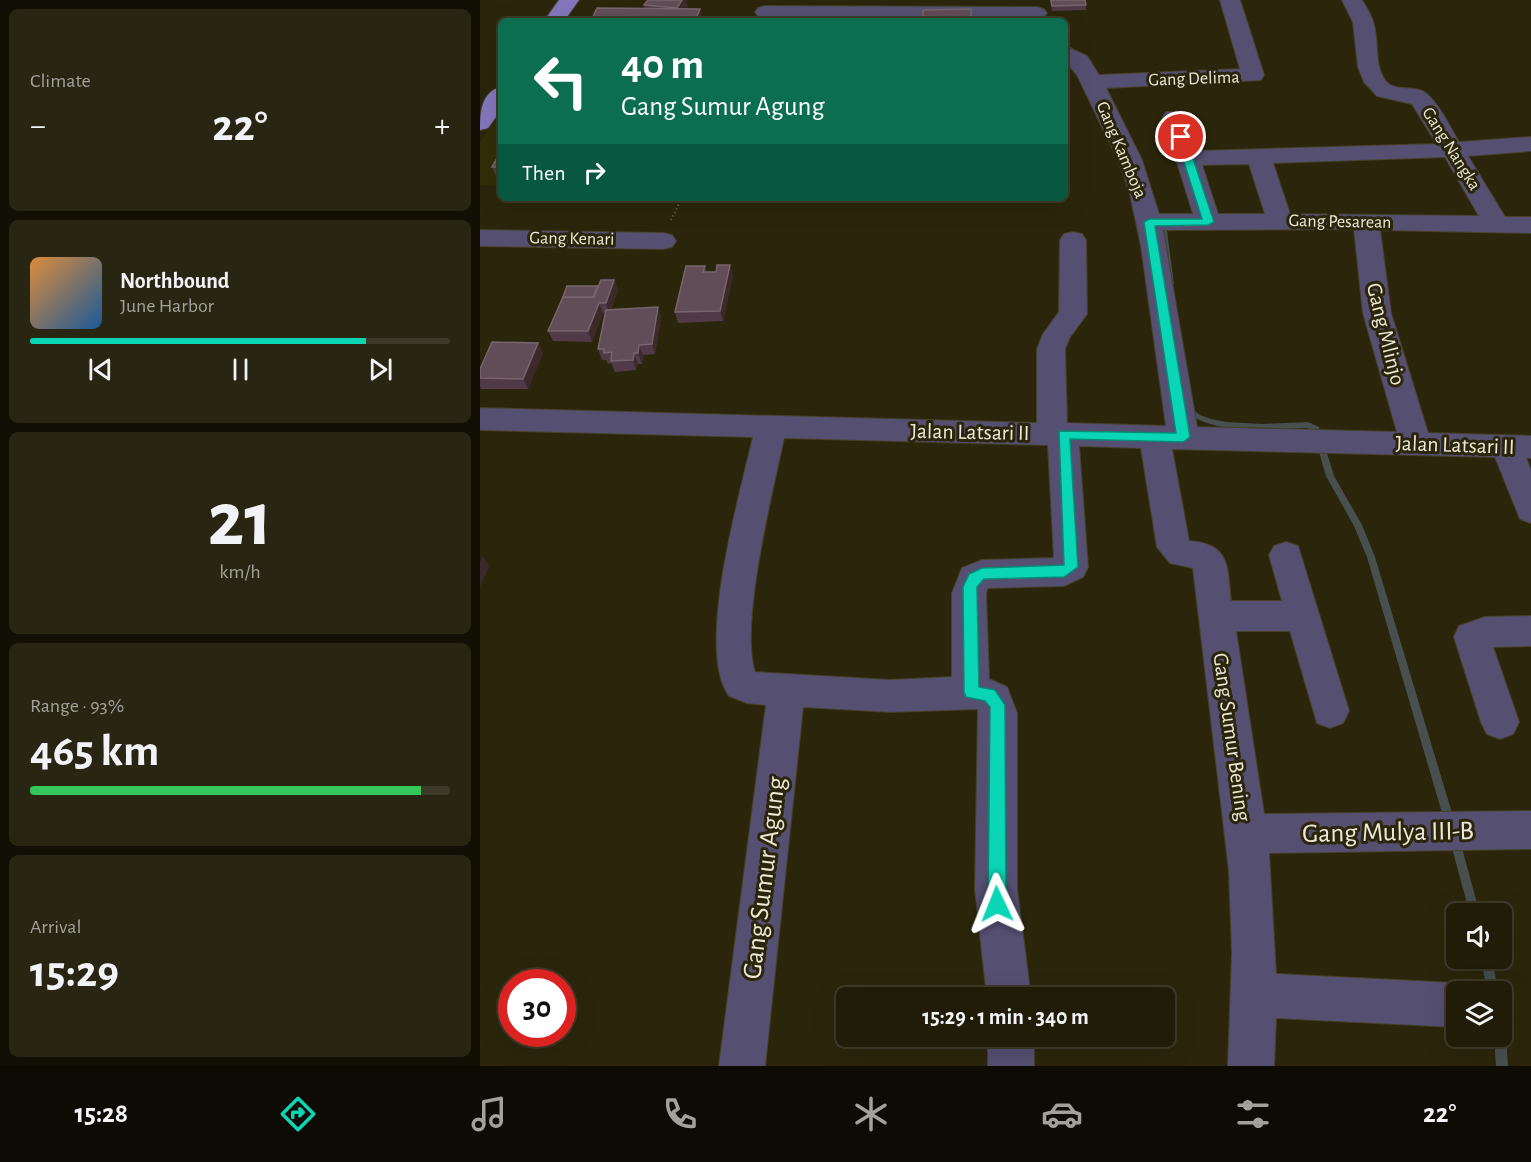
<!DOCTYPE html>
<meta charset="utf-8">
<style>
body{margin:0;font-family:"Alegreya Sans",sans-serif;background:#282512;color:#f1f3f6;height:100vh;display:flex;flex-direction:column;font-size:22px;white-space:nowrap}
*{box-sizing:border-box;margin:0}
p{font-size:20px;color:#a2a19c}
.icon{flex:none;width:33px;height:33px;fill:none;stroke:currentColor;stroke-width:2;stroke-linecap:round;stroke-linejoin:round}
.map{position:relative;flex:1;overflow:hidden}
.side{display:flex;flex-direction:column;gap:9px;padding:9px;background:#120f04;width:480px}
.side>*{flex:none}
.guide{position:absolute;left:18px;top:18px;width:570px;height:183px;border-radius:9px;box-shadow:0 6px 24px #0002,0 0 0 2px #3d3a29;background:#0b6e4f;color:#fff;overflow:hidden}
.tools{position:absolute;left:966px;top:903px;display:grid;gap:12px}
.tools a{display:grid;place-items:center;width:66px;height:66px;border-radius:9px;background:#201c08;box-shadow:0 6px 24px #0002,0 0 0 2px #3d3a29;font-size:30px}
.speed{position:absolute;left:18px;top:969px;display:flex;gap:12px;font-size:30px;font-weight:700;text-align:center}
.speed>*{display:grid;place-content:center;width:78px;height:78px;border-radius:50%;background:#201c08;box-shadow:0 6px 24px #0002,0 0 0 2px #3d3a29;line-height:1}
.speed .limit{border:9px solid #d22;background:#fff;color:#111}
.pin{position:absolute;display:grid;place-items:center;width:51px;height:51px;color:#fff;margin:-26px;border:3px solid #fff;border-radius:50%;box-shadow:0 2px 6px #0007}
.me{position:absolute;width:66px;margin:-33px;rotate:358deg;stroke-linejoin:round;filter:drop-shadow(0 0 4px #0008)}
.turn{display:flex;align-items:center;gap:21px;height:126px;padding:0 24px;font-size:27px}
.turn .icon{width:78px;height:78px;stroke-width:2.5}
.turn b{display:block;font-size:42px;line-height:51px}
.then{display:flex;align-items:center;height:57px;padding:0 24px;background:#0003;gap:12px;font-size:22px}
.big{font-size:45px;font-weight:600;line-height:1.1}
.side .widget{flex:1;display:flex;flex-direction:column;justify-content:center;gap:9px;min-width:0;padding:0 21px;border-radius:9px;background:#282512}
.side .dial{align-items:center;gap:0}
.dial b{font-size:78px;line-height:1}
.song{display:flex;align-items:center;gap:18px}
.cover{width:72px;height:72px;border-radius:9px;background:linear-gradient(135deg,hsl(30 70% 55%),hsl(210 70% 35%))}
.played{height:6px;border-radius:3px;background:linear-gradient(90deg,#0ad5b5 80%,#3d3a29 80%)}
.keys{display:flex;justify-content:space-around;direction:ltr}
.heat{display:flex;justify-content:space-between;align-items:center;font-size:33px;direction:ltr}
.charge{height:9px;border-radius:4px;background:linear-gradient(90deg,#34c759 93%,#3d3a29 0)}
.trip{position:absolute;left:356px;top:987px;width:339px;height:60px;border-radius:9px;background:#201c08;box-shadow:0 6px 24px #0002,0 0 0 2px #3d3a29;font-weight:600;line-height:60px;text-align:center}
.menu{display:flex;height:96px;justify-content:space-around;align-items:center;background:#0d0b03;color:#a2a19c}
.menu .icon{width:42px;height:42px}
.menu .active{color:#0ad5b5}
.menu b{font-size:27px;color:#f1f3f6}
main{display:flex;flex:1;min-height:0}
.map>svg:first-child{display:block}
.built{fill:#342d09}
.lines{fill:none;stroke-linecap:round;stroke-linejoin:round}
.stream{fill:#47504f;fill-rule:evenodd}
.minor-casing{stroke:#464128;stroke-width:2}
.major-casing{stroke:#464128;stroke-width:2}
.path{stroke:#6f6b54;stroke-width:2;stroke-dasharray:1 3;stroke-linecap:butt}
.minor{fill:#554f71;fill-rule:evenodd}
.major{fill:#8476bc;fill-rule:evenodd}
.wall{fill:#513a48}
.shaded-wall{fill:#3b2a29}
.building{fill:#614d57;stroke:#77656c;stroke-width:1.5}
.route{fill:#0ad5b5;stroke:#068a76;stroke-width:1.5}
.labels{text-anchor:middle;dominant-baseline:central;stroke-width:6;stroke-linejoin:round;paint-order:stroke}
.far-street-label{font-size:18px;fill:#ebe8d8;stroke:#2b260b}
.street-label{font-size:22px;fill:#ebe8d8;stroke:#2b260b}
.near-street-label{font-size:27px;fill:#ebe8d8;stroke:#2b260b}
</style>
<main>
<section class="side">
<div class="widget"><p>Climate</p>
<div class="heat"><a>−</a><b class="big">22°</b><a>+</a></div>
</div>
<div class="widget">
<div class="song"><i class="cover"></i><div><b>Northbound</b><p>June Harbor</p></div></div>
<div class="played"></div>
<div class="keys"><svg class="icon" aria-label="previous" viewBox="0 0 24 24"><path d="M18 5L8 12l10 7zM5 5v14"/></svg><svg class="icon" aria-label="pause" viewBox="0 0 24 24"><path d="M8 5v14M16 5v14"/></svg><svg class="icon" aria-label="next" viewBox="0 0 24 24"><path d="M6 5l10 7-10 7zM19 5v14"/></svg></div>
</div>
<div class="widget dial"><b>21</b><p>km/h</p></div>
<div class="widget"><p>Range · 93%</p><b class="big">465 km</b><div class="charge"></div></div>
<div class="widget"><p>Arrival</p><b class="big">15:29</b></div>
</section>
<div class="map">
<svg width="1051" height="1066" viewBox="0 0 1051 1066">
<rect width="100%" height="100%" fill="#2b260b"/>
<!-- built -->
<polygon class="built" points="21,112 21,187 0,185 0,142"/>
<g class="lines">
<!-- stream -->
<g class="stream">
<polygon points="585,43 608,59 608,61 604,61 585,47"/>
<polygon points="684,229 687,231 694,284 691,286 688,284 681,231"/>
<path d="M 708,406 L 720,415 L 731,419 L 746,422 L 782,424 L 828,422 L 839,427 L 854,476 L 882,525 L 895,557 L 975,823 L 974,826 L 970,828 L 966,826 L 965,823 L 887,557 L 874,526 L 846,476 L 833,431 L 827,428 C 793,429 728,436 704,409 Z"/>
<polygon points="975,836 979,838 980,841 1000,914 990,914 970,841 971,838"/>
<polygon points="1001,958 1012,958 1018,992 1007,992"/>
<polygon points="1022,1031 1024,1032 1026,1036 1028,1066 1016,1066 1014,1036 1022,1036"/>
</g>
<!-- minor casing -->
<g class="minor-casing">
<g id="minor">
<path d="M 740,0 L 760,0 L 784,75 L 781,80 L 626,88 L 662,160 L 679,214 L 713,214 L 683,117 L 686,112 L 702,112 L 717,151 L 957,144 L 932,104 L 897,96 L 884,82 L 878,67 L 873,22 L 862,0 L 882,0 C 887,8 892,16 894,25 C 899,43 894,65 905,80 C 915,94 937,83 948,95 C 961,107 970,127 979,142 L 1051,137 L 1051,151 L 988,156 L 1025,217 L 1051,217 L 1051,233 L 900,230 L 911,313 L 948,433 L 1051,436 L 1051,458 L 1046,458 L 1051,470 L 1051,523 L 1040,519 L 1015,457 L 692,449 L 709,541 C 751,544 747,567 751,601 L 802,601 L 789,555 L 794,546 L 806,542 L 818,546 L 869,711 L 863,723 L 850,728 L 837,723 L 810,631 L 756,631 L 784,814 L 1051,811 L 1051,849 L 789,853 L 796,974 L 976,983 L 993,992 L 976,992 L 976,1027 L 796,1018 L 794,1066 L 748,1066 L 752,953 L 749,871 L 713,568 L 690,563 L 677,547 L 661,448 L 599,446 L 608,567 L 603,577 L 584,586 L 508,588 L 506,593 L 509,679 L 527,687 L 537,713 L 537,889 L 551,998 L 507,998 L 495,889 L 498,709 L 410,712 L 323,707 L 285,1066 L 239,1066 L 286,705 L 267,703 L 249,696 C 215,649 260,494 273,437 L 0,430 L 0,408 L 557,423 L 557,349 L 563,334 L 579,312 L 580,240 L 584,234 L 593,232 L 602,234 L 606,240 L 607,314 L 590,337 L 585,349 L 587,423 L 686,426 L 661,246 L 650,194 L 638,160 L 597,75 L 585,61 L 585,46 L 607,56 L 619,75 L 760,69 ZM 965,157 L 999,216 L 810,214 L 793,163 ZM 769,164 L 785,214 L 738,214 L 722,165 ZM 874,229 L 883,313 L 917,432 L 717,427 L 683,230 ZM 304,438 L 568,445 L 574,558 L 502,560 L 482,568 L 472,593 L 472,677 L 410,680 L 275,672 C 259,624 293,491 304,438 Z"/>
<polygon points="285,6 557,7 564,9 567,13 564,17 557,19 278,16 275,12 278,8"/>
<polygon points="0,230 183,233 192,235 196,241 192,247 183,249 0,246"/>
<polygon points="1051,616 1051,646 1013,647 1039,722 1033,734 1020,739 1007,734 1001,722 974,637 979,626 1005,617"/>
<rect x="508" y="1036" width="46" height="30"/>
</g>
</g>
<!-- major casing -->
<g class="major-casing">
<g id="major">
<polygon points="79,0 99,0 84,21 64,21"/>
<path d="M 21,87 L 21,110 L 8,128 L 0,130 C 0,113 1,92 21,87 Z"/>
</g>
</g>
<!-- path -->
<polyline class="path" points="191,220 201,200 244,201"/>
<!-- minor -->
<use href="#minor" class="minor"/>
<!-- major -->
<use href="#major" class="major"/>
</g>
<!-- wall -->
<g class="wall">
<polygon points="570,0 605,0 606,10 572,11"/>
<polygon points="164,5 208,6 205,9 220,9 222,21 111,21 165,9"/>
<polygon points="491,9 491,21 443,21 443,10"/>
<polygon points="21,151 21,187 12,167"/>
<polygon points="225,266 226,272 253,275 243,321 198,323 195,312"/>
<polygon points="134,280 138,290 131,309 178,307 181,317 175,354 163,355 162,364 158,364 156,370 135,372 131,363 128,364 126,360 122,360 118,349 125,313 123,313 112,342 73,341 68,331 118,287"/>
<polygon points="58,343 63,353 48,389 1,389 0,387 0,369"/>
</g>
<!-- shaded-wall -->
<g class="shaded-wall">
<polygon points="202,0 206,0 208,6 199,18 197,8"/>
<polygon points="220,9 222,21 215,21"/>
<polygon points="250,265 253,275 243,321 240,311"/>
<polygon points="134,280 138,290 129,313 126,303"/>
<polygon points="119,303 123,313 112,342 108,331"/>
<polygon points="178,307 181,317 175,354 172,344"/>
<polygon points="58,343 63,353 48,389 43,379"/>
<polygon points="159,345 163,355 162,364 158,353"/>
<polygon points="154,353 158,364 156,370 153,360"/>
<polygon points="3,556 9,566 0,587 0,562"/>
</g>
<!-- building -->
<g class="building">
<polygon points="168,0 202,0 197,8 164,5"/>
<polygon points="571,0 605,0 606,5 572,6"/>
<polygon points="117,8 220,9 215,21 111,21"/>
<polygon points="491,9 491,19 443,20 443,10"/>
<polygon points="21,151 21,167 12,167"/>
<polygon points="237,265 250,265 240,311 195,312 206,266 225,266 223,272 236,272"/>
<polygon points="121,280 134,280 126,303 119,303 108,331 68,331 83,297 114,297"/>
<polygon points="87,286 118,286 113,297 83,297"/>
<polygon points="178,307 172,344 159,345 158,353 154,353 153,360 131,361 132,352 124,353 124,349 118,349 126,310"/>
<polygon points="12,342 58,343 43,379 0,378 0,369"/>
</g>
<!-- route -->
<polygon class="route" points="701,134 706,137 734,222 728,225 675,226 710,437 703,442 590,439 598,567 584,577 504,579 497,587 499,687 515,690 525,705 526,904 523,910 517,913 511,910 508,904 510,707 505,701 486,697 484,692 483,587 489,574 502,568 584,565 579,431 696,433 664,222 669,219 722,219 696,137"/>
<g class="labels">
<!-- far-street labels -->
<g class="far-street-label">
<text transform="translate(714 79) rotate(-2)">Gang Delima</text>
<text transform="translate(971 149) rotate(58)">Gang Nangka</text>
<text transform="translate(641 150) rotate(67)">Gang Kamboja</text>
<text transform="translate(860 222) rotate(1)">Gang Pesarean</text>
<text transform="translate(92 239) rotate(1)">Gang Kenari</text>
</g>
<!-- street labels -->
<g class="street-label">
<text transform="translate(906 334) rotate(76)">Gang Mlinjo</text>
<text transform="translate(490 432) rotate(1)">Jalan Latsari II</text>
<text transform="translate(975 445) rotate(2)">Jalan Latsari II</text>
<text transform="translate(752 737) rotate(82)">Gang Sumur Bening</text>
</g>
<!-- near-street labels -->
<g class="near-street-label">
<text transform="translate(908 832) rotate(-1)">Gang Mulya III-B</text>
<text transform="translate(284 878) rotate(-83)">Gang Sumur Agung</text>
</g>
</g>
</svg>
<div class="tools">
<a><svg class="icon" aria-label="sound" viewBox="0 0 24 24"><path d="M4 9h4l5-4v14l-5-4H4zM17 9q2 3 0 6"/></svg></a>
<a><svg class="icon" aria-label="layers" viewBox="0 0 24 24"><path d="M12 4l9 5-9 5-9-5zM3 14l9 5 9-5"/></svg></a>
</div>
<div class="speed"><div class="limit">30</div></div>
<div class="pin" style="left:701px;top:137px;background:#d93025"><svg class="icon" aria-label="arrive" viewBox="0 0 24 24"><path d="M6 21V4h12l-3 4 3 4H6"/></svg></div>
<svg class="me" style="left:517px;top:904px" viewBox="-20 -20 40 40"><path d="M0-17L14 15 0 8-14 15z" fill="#0ad5b5" stroke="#fff" stroke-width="4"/></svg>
<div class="trip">15:29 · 1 min · 340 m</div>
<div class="guide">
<div class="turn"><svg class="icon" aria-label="left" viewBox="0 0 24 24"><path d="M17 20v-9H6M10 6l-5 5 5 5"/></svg><div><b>40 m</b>Gang Sumur Agung</div></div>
<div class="then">Then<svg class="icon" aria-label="right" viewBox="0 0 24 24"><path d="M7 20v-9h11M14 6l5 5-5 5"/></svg></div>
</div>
</div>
</main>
<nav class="menu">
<b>15:28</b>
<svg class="icon active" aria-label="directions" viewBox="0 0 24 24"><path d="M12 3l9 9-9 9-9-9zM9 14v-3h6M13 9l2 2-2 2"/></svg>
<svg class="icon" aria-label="music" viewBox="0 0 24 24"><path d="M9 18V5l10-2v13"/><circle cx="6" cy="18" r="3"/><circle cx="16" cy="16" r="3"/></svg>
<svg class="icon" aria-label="phone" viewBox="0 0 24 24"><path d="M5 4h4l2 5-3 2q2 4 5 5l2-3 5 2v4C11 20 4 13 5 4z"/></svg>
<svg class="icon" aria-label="climate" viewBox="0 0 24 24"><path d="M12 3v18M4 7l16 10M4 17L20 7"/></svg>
<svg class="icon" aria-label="car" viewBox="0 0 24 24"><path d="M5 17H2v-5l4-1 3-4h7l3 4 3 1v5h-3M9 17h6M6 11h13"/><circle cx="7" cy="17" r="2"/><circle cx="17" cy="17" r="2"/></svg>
<svg class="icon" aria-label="filters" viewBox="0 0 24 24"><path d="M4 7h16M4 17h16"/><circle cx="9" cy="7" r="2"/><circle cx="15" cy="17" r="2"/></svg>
<b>22°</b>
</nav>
